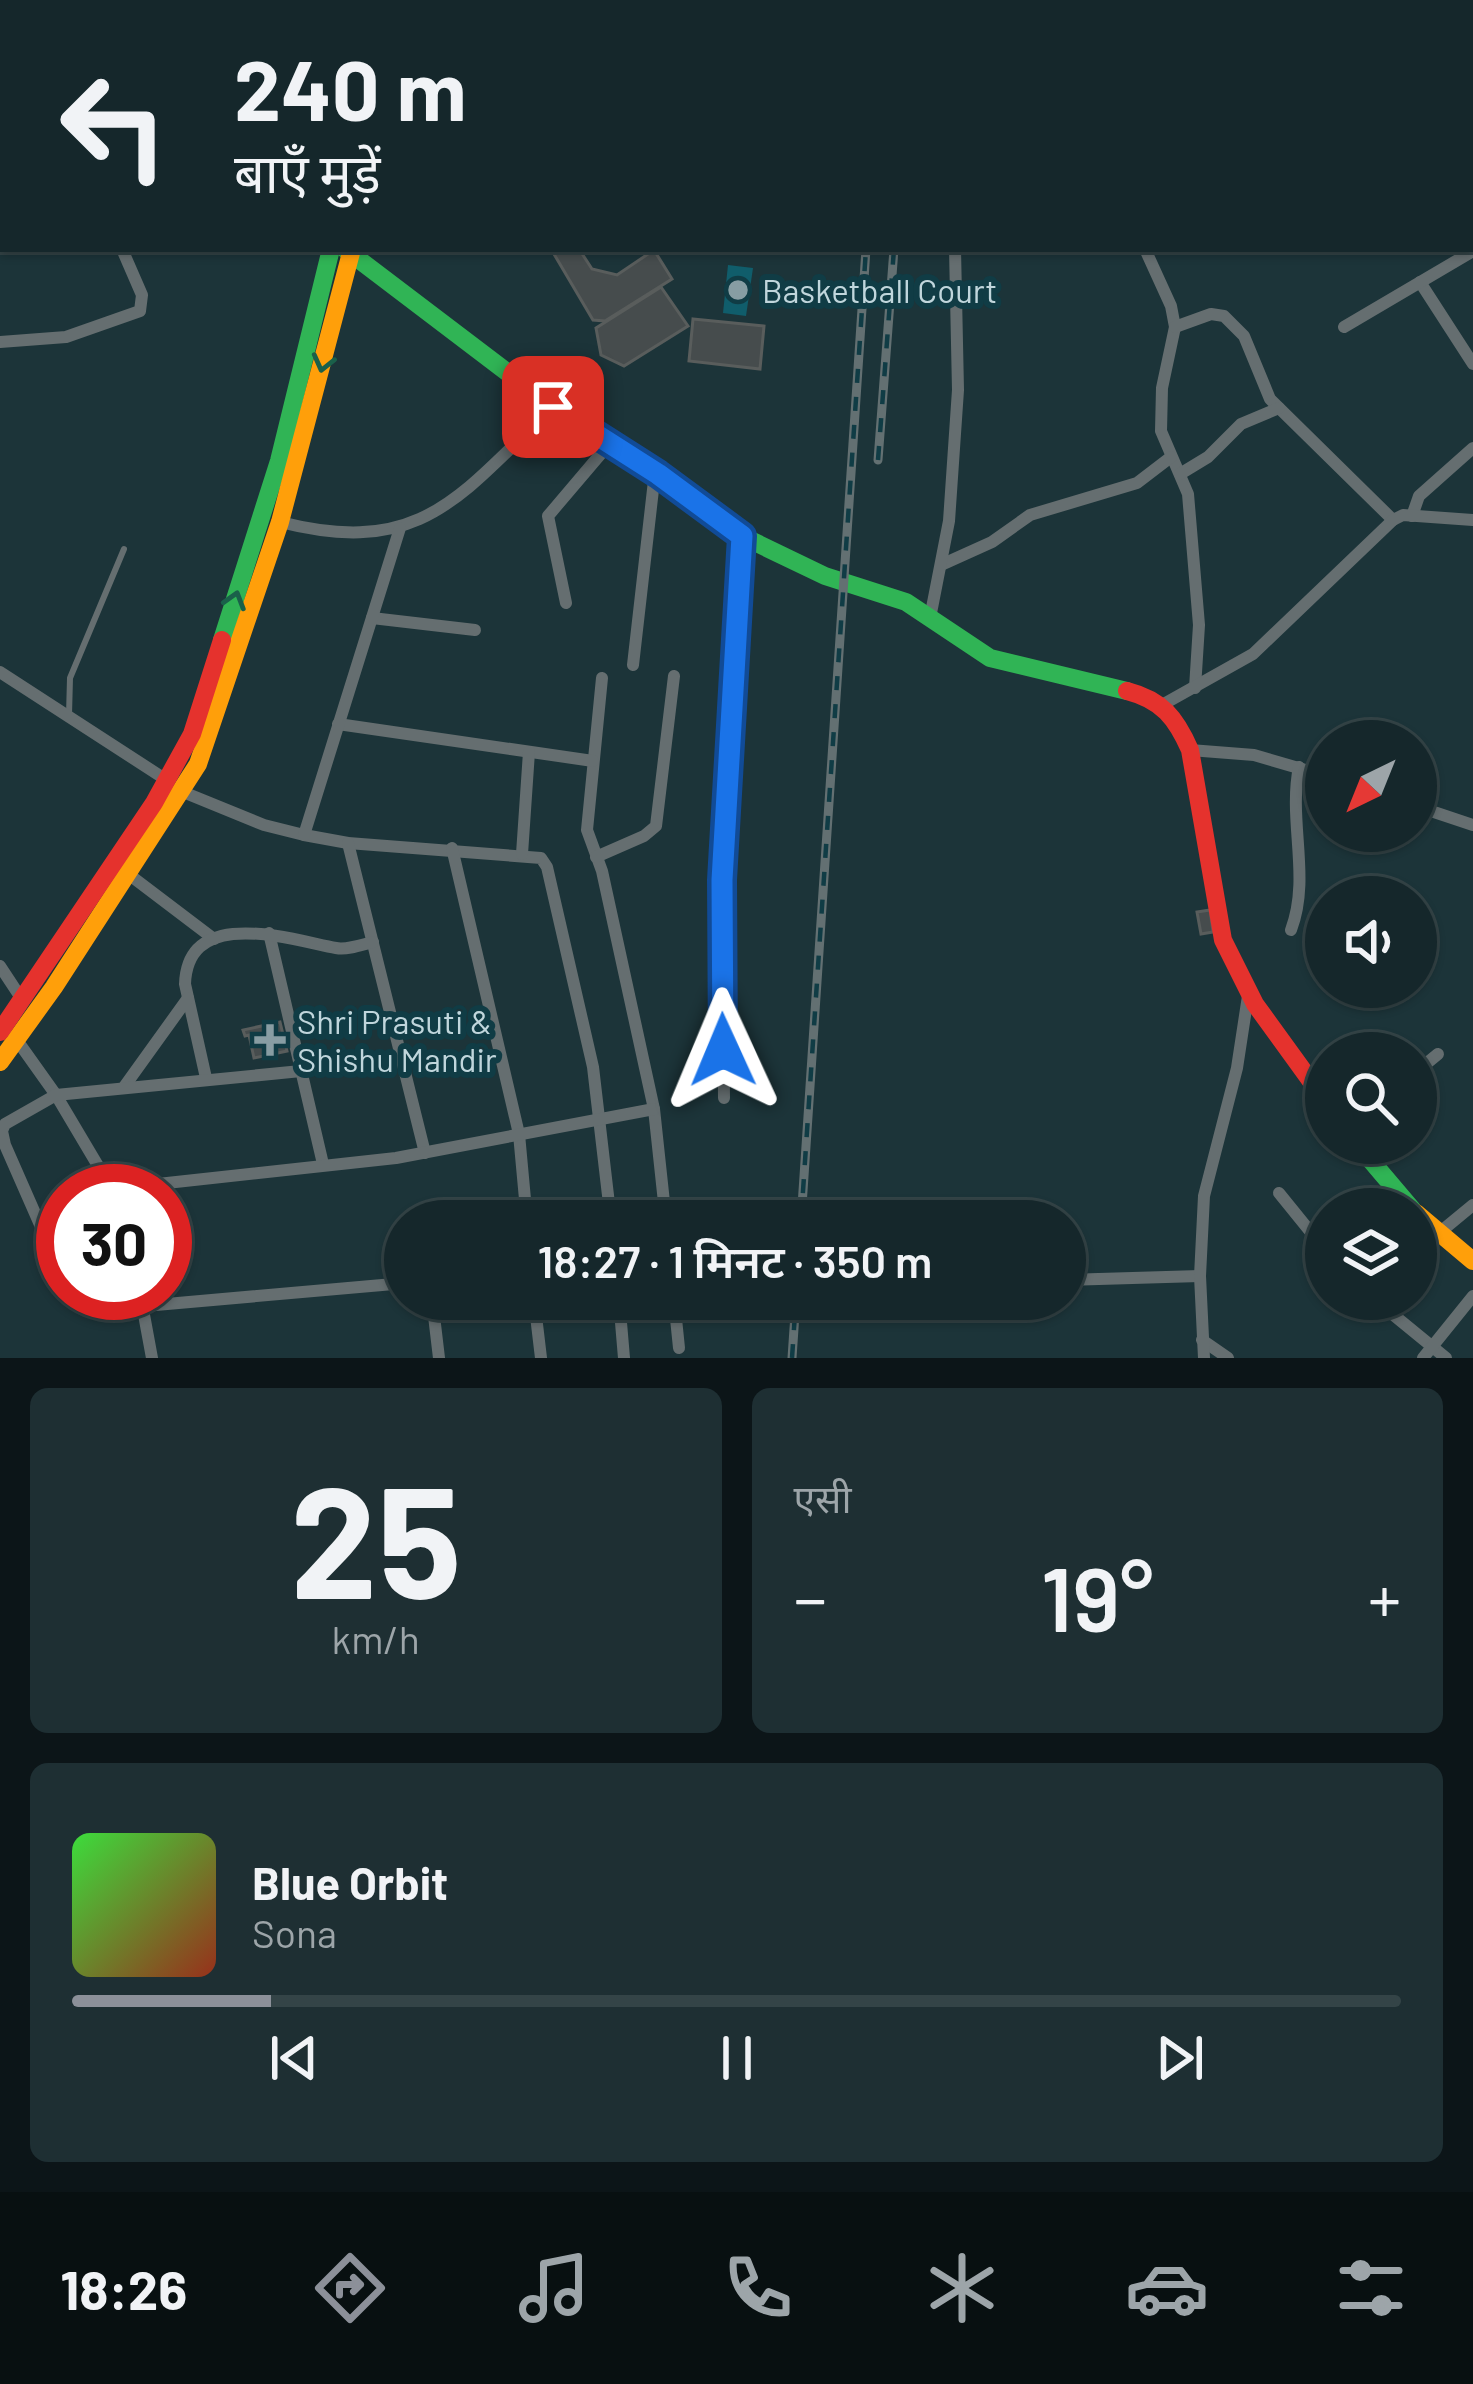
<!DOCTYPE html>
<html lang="hi">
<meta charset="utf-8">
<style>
body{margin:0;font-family:Barlow,"Noto Sans Devanagari",sans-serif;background:#1e2f33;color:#f1f3f6;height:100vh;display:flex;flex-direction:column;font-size:45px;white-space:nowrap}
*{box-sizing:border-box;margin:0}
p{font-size:39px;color:#9da5a9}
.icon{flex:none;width:66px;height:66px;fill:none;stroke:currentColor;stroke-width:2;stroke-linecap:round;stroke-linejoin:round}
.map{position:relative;height:1358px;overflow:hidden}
.side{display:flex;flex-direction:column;gap:30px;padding:30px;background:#0c1518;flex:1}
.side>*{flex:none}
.hud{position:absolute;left:0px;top:0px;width:1473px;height:252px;box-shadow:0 3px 9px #0004,0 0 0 3px #344447;background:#15272b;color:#f1f3f6;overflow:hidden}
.needle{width:78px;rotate:223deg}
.controls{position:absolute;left:1305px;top:720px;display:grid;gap:24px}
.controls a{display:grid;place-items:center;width:132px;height:132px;border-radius:50%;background:#15272b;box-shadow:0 3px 9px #0004,0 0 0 3px #344447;font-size:60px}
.speed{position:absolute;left:36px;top:1164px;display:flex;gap:24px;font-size:60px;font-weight:700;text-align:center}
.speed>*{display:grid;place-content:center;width:156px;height:156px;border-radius:50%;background:#15272b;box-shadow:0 3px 9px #0004,0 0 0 3px #344447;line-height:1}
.speed .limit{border:18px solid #d22;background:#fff;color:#111}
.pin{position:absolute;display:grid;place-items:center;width:102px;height:102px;color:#fff;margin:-51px;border-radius:24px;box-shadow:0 6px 18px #0006}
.me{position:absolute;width:132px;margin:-66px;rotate:359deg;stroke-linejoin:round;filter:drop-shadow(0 0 9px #0008)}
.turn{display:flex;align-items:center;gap:42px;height:252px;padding:0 36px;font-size:54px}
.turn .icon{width:156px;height:156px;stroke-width:2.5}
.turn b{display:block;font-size:84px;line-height:102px}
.big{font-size:90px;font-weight:600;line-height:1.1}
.side .widget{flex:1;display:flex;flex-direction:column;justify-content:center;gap:18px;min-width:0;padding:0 42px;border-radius:18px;background:#1e2f33}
.side .dial{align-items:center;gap:0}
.dial b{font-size:156px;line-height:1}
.song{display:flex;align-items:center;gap:36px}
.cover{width:144px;height:144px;border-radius:18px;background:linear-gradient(135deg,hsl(120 70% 55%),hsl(10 70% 35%))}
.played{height:12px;border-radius:6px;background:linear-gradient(90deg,#8c9099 15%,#344447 15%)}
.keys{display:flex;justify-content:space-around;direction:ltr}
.heat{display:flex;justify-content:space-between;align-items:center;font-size:66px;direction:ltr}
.side .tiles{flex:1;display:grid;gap:30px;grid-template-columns:1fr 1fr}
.widget:last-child{grid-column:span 2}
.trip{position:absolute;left:384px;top:1200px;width:702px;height:120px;border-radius:60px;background:#15272b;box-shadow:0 3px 9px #0004,0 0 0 3px #344447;font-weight:600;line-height:120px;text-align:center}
.tab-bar{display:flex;height:192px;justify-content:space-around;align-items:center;background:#081011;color:#9da5a9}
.tab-bar .icon{width:84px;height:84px}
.tab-bar .current{color:#8c9099}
.tab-bar b{font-size:54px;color:#f1f3f6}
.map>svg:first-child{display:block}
.green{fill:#105d6b}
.building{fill:#464c4d;stroke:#595d5c;stroke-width:3}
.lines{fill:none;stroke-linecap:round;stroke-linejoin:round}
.lane{stroke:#656e70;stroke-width:6}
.street{stroke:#656e70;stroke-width:12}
.fast{stroke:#30b455;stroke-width:18}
.slow{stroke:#ff9f0a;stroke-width:18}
.jam{stroke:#e5322d;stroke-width:18}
.rail-casing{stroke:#637072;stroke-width:9}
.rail{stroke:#103c45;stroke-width:4.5;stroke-dasharray:14;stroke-linecap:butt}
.oneway{stroke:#1a604a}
.route-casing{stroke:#114b97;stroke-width:30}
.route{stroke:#1a73e8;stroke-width:21}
.poi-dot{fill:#879da3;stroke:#103c45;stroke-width:4.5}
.labels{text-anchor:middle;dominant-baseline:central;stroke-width:12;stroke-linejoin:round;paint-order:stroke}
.poi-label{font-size:33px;fill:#c0d6dc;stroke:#103c45;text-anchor:start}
</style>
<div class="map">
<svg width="1473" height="1358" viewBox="0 0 1473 1358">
<rect width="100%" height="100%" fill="#1c3439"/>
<!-- green -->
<polygon class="green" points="728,265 753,268 746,316 723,313"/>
<!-- building -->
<g class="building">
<polygon points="551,249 579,249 592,269 617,275 654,250 672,279 605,321 593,320"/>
<polygon points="661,287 688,326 624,366 601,355 596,328"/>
<polygon points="693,319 764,326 760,369 689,361"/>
<polygon points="1210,910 1213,932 1201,934 1197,912"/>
<polygon points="280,1022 287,1051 254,1058 249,1035 245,1036 243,1030"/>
</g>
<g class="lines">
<!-- lane -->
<polyline class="lane" points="69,715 70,678 124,549"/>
<!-- street -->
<g class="street">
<polyline points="1010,0 1011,3"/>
<polyline points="242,3 242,0"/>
<polyline points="481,3 481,0"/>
<polyline points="567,3 568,0"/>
<polyline points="0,247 3,247"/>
<polyline points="1145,249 1171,306 1175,327 1162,388 1161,431 1188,494 1199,625 1195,688"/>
<polyline points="1420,282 1473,364"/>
<polyline points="1175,327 1211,314 1224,316 1244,336 1270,399 1393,520"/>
<polyline points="1344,327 1473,251"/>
<polyline points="0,342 66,337 140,311 142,295 122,249"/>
<polyline points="1180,474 1208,457 1241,424 1279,408"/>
<polyline points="1412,516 1419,496 1473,448"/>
<path d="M 280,522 C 422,558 459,496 553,407"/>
<polyline points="941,565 992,542 1030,515 1137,483 1171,457"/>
<polyline points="566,603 548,516 610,443"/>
<polyline points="372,618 475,630"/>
<polyline points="930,618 949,521 958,390 955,249"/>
<polyline points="633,665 655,472"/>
<polyline points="0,672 168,781"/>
<polyline points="602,678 587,830 602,871 654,1109 666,1221"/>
<polyline points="1162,705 1253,654 1393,520 1403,515 1473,520"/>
<polyline points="338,724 593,761"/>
<polyline points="1190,750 1254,755 1326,776"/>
<polyline points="183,792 264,825 304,835 348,843 541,858 547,867 593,1067 611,1221"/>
<polyline points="1416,806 1473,825"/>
<polyline points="304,835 400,528"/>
<polyline points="348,843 425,1153"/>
<polyline points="452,848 519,1134 527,1221"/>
<polyline points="522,854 529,752"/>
<polyline points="596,857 644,836 656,826 674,676"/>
<polyline points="127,873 214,939"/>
<path d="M 1291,930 C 1311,877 1288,822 1299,767"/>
<polyline points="269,933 323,1164"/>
<polyline points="0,966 23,1001"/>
<polyline points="14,1036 56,1095 113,1191"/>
<polyline points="1416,1072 1438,1054"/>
<path d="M 206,1078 L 185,984 C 188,905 292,940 336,948 C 348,950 361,945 373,942"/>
<polyline points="124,1087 188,998"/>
<polyline points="724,1098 722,880 742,536"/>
<polyline points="112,1189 396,1158 654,1109"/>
<polyline points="1279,1193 1326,1251"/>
<polyline points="1439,1233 1473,1205"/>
<polyline points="63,1277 5,1145 2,1131 5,1124 56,1095 301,1071"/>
<polyline points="1065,1280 1200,1276"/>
<polyline points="70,1293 83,1306 99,1310 405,1283"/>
<polyline points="140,1293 152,1358"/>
<polyline points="432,1299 439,1358"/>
<polyline points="534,1299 541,1358"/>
<polyline points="619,1299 624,1358"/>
<polyline points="674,1299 679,1348"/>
<polyline points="1374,1299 1446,1358"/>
<polyline points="1202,1340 1228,1358"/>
<polyline points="1204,1358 1200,1276 1204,1196 1237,1068 1248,996"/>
<polyline points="1423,1358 1473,1296"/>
</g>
<!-- fast -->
<g class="fast">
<polyline points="345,249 553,407 658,474 742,536 825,576 906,602 990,658 1127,691"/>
<polyline points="222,640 279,461 331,249"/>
<polyline points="1356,1143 1412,1209"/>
</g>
<!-- slow -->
<g class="slow">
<polyline points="370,0 370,3"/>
<polyline points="0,17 3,19"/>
<polyline points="0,1062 54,987 198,764 280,522 352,249"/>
<polyline points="1416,1213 1473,1261"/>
</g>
<!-- jam -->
<g class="jam">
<polyline points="354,0 354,3"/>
<path d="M 1127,691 C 1162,700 1176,718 1190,750 L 1223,940 L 1255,1004 L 1326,1102"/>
<polyline points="0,1032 154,803 192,734 222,640"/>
</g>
<!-- rail casing -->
<g class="rail-casing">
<g id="rail">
<polyline points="883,3 883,0"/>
<polyline points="913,3 913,0"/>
<polyline points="878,460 894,249"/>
<polyline points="801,1221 866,249"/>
<polyline points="792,1358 796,1299"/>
</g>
</g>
<!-- rail -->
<use href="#rail" class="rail"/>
</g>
<!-- one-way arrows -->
<defs><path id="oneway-chevron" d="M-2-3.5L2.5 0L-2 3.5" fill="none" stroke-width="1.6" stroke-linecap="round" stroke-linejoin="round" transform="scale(3)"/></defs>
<g class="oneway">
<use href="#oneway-chevron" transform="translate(323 363) rotate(104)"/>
<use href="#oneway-chevron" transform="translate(235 600) rotate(-73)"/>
</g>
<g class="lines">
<!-- route casing -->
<g class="route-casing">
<polyline id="route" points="553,407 658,474 742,536 722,880 723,1050"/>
</g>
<!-- route -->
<use href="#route" class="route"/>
</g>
<!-- markers -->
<g class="poi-dot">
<circle cx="738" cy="290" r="12"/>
<path d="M264 1022h12v12h12v12h-12v12h-12v-12h-12v-12h12z"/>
</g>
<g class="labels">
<!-- poi labels -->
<g class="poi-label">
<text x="762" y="290">Basketball Court</text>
<text x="297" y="1021">Shri Prasuti &amp;<tspan x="297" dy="38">Shishu Mandir</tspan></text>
</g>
</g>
</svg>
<div class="controls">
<a><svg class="needle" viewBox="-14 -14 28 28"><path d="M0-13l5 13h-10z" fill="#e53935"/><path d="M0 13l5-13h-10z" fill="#9da5a9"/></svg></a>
<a><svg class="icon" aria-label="sound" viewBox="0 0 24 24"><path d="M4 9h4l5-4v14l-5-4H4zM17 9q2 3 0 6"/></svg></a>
<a><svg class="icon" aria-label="search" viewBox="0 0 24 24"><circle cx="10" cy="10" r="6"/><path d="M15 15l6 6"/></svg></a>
<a><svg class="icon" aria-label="layers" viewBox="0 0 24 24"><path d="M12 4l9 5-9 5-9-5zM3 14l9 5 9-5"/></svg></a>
</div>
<div class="speed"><div class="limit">30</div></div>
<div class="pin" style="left:553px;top:407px;background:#d93025"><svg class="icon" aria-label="arrive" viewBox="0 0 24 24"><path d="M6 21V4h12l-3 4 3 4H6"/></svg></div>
<svg class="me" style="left:723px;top:1050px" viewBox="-20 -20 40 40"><path d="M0-17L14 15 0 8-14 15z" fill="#1a73e8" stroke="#fff" stroke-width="4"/></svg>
<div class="trip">18:27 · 1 मिनट · 350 m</div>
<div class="hud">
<div class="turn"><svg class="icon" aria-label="left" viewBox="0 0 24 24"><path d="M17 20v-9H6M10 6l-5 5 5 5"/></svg><div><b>240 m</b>बाएँ मुड़ें</div></div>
</div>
</div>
<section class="side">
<div class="tiles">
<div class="widget dial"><b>25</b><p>km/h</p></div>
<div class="widget"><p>एसी</p>
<div class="heat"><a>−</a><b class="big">19°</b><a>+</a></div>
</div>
<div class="widget">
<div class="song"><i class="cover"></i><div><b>Blue Orbit</b><p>Sona</p></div></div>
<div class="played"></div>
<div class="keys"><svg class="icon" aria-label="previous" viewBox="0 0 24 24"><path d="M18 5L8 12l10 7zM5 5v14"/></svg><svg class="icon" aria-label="pause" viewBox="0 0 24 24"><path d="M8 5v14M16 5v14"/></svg><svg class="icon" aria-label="next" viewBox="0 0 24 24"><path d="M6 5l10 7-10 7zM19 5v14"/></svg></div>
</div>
</div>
</section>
<nav class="tab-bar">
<b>18:26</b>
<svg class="icon current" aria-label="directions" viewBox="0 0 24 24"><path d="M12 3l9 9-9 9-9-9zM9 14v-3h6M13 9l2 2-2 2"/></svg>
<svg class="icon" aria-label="music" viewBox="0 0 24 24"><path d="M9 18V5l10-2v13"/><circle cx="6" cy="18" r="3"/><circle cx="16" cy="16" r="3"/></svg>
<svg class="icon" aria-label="phone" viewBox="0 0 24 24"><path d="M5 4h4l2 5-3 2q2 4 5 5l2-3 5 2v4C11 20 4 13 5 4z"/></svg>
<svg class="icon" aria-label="climate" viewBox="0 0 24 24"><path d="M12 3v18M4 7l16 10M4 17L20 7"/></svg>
<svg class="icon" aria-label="car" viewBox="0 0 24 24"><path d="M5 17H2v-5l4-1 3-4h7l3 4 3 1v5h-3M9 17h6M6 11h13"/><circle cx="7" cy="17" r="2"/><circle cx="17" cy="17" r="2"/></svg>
<svg class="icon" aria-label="filters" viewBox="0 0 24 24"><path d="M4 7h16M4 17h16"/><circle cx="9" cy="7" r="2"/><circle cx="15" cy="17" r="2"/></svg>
</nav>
